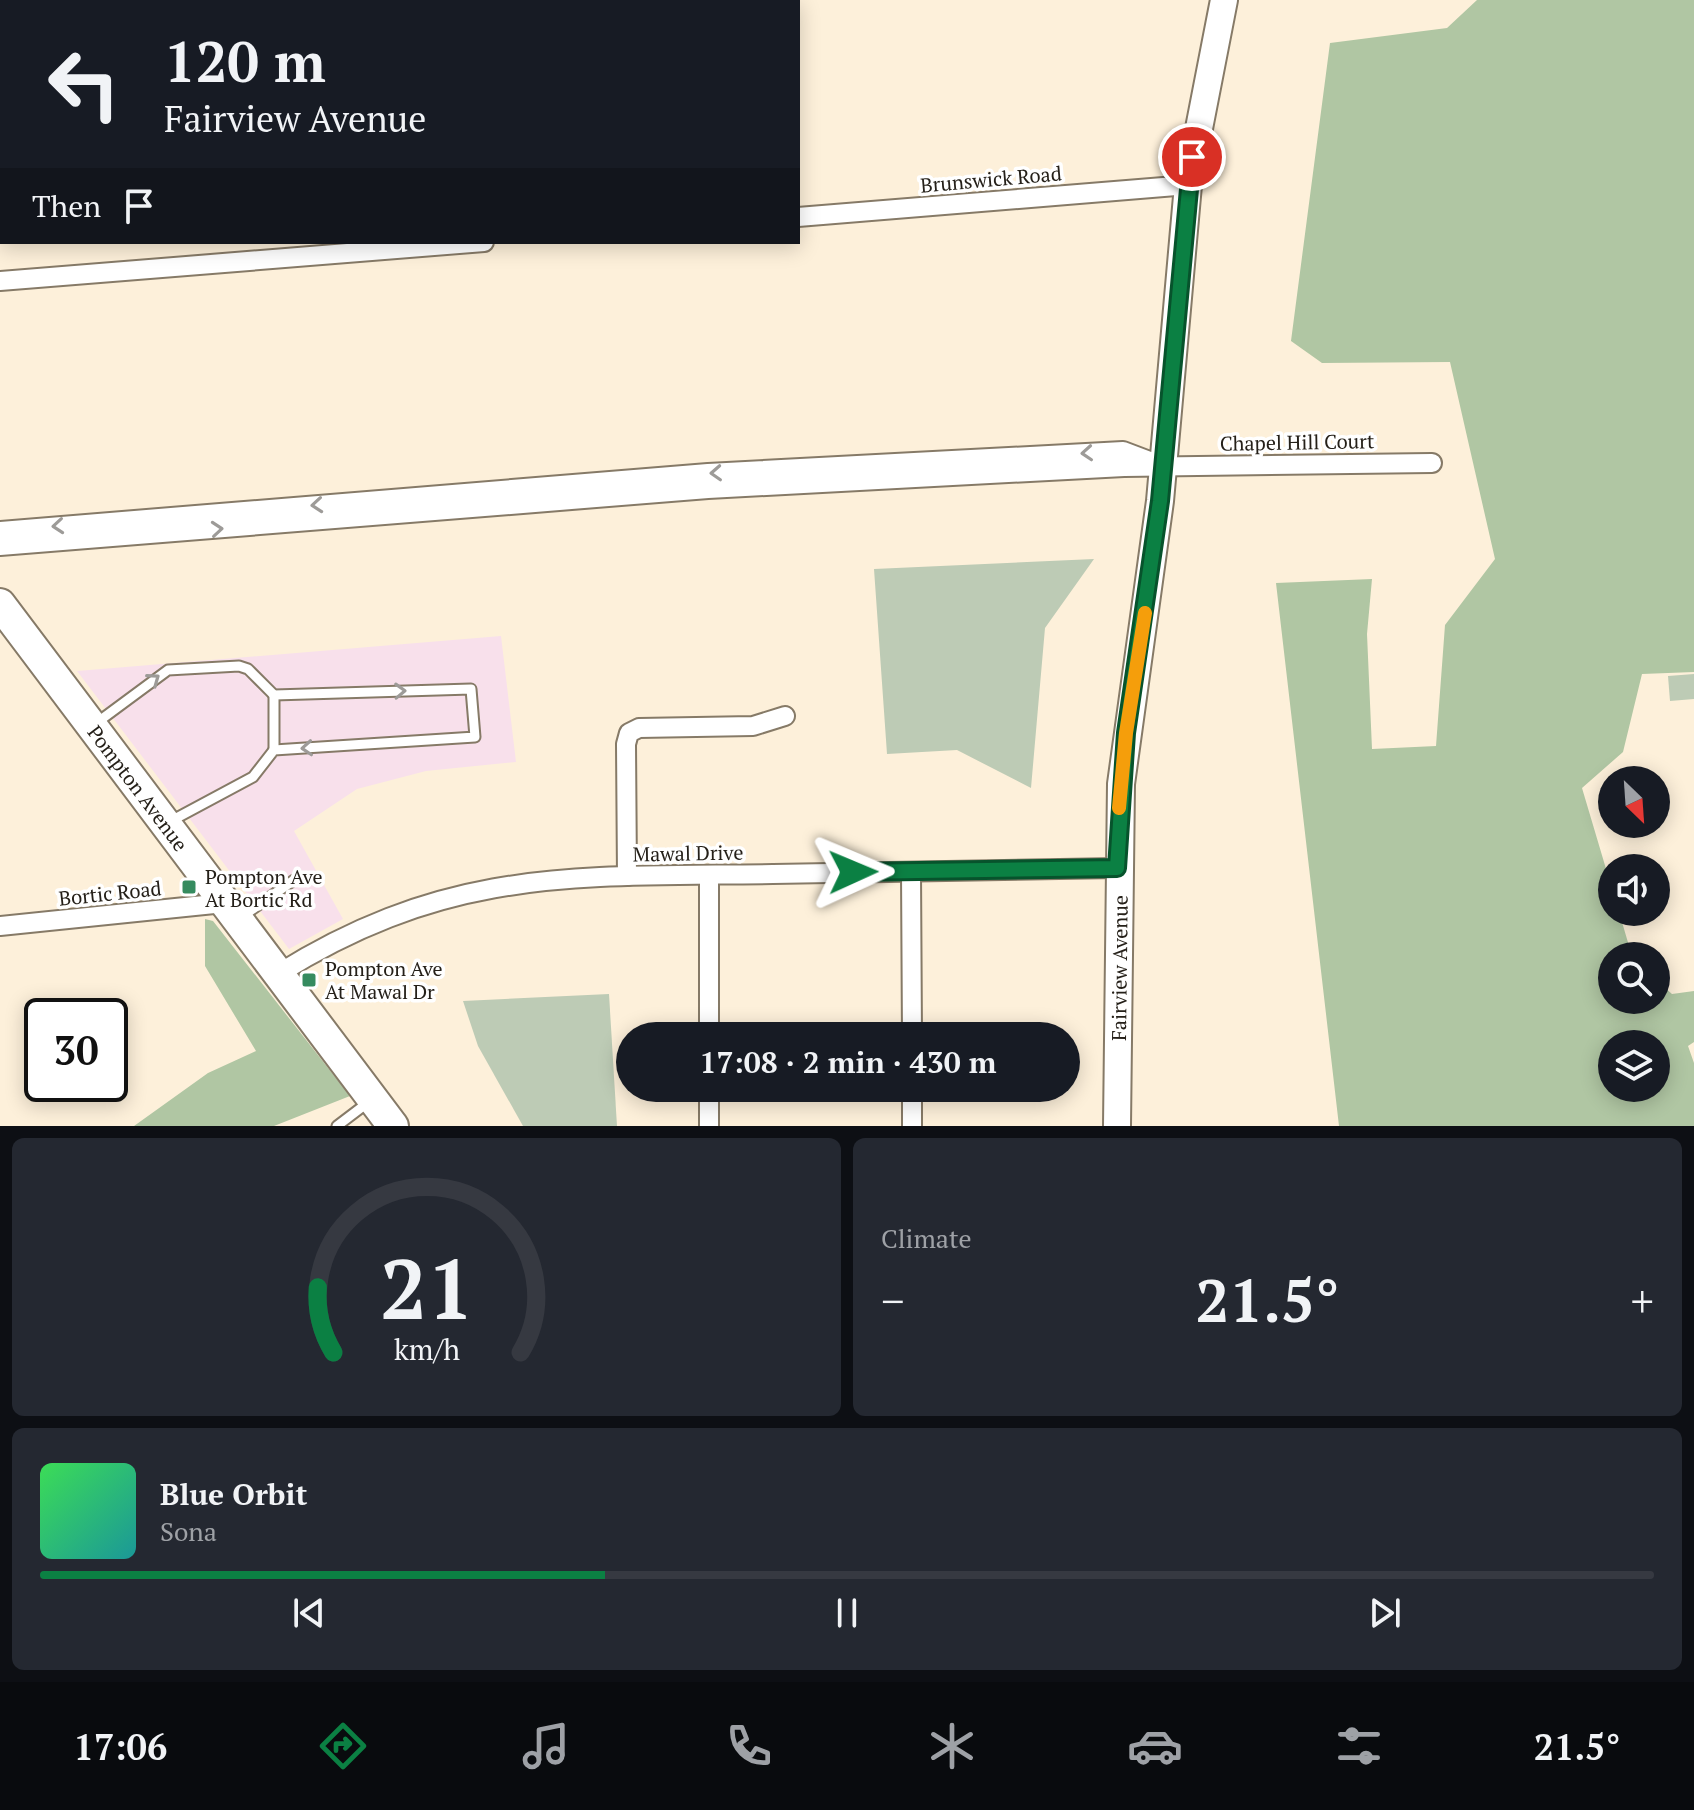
<!DOCTYPE html>
<meta charset="utf-8">
<style>
body{margin:0;font-family:"PT Serif",serif;background:#242831;color:#f1f3f6;height:100vh;display:flex;flex-direction:column;font-size:30px;white-space:nowrap}
*{box-sizing:border-box;margin:0}
p{font-size:26px;color:#9ea1a6}
.icon{flex:none;width:44px;height:44px;fill:none;stroke:currentColor;stroke-width:2;stroke-linecap:round;stroke-linejoin:round}
.map{position:relative;height:1126px;overflow:hidden}
.sheet{display:flex;flex-direction:column;gap:12px;padding:12px;background:#0d0f14;flex:1}
.sheet>*{flex:none}
.hud{position:absolute;left:0px;top:0px;width:800px;height:244px;box-shadow:0 4px 20px #0003;background:#171b24;color:#f1f3f6;overflow:hidden}
.needle{width:52px;rotate:155deg}
.controls{position:absolute;left:1598px;top:766px;display:grid;gap:16px}
.controls a{display:grid;place-items:center;width:72px;height:72px;border-radius:50%;background:#171b24;box-shadow:0 4px 20px #0003;font-size:40px}
.speed{position:absolute;left:24px;top:998px;display:flex;gap:16px;font-size:40px;font-weight:700;text-align:center}
.speed>*{display:grid;place-content:center;width:104px;height:104px;border-radius:50%;background:#171b24;box-shadow:0 4px 20px #0003;line-height:1}
.speed .limit{border:4px solid #111;border-radius:12px;background:#fff;color:#111}
.pin{position:absolute;display:grid;place-items:center;width:68px;height:68px;color:#fff;margin:-34px;border:4px solid #fff;border-radius:50%;box-shadow:0 2px 8px #0007}
.me{position:absolute;width:88px;margin:-44px;rotate:89deg;stroke-linejoin:round;filter:drop-shadow(0 0 6px #0008)}
.turn{display:flex;align-items:center;gap:28px;height:168px;padding:0 32px;font-size:36px}
.turn .icon{width:104px;height:104px;stroke-width:2.5}
.turn b{display:block;font-size:56px;line-height:68px}
.then{display:flex;align-items:center;height:76px;padding:0 32px;background:#0003;gap:16px;font-size:30px}
.big{font-size:60px;font-weight:600;line-height:1.1}
.sheet .tile{flex:1;display:flex;flex-direction:column;justify-content:center;gap:12px;min-width:0;padding:0 28px;border-radius:12px;background:#242831}
.sheet .dial{align-items:center;gap:0}
.dial svg{height:208px;overflow:visible;fill:none;stroke:#363941;stroke-width:7;stroke-linecap:round;text-anchor:middle}
.dial text{fill:#f1f3f6;stroke:none}
.song{display:flex;align-items:center;gap:24px}
.cover{width:96px;height:96px;border-radius:12px;background:linear-gradient(135deg,hsl(130 70% 55%),hsl(180 70% 35%))}
.played{height:8px;border-radius:4px;background:linear-gradient(90deg,#0b8043 35%,#363941 35%)}
.keys{display:flex;justify-content:space-around;direction:ltr}
.heat{display:flex;justify-content:space-between;align-items:center;font-size:44px;direction:ltr}
.sheet .tiles{flex:1;display:grid;gap:12px;grid-template-columns:1fr 1fr}
.tile:last-child{grid-column:span 2}
.trip{position:absolute;left:616px;top:1022px;width:464px;height:80px;border-radius:40px;background:#171b24;box-shadow:0 4px 20px #0003;font-weight:600;line-height:80px;text-align:center}
.tab-bar{display:flex;height:128px;justify-content:space-around;align-items:center;background:#090b0e;color:#9ea1a6}
.tab-bar .icon{width:56px;height:56px}
.tab-bar .active{color:#0b8043}
.tab-bar b{font-size:36px;color:#f1f3f6}
.map>svg:first-child{display:block}
.commercial{fill:#f8e0eb}
.green{fill:#bdcbb5}
.forest{fill:#b0c6a3;fill-rule:evenodd}
.lines{fill:none;stroke-linecap:round;stroke-linejoin:round}
.lane-casing{stroke:#867a67;stroke-width:13}
.street-casing{stroke:#867a67;stroke-width:22}
.secondary-casing{stroke:#867a67;stroke-width:30}
.primary-casing{stroke:#867a67;stroke-width:34}
.lane{stroke:#fff;stroke-width:9}
.street{stroke:#fff;stroke-width:18}
.secondary{stroke:#fff;stroke-width:26}
.primary{stroke:#fff;stroke-width:30}
.oneway{stroke:#9d9b98}
.route-casing{stroke:#07532c;stroke-width:20}
.route{stroke:#0b8043;stroke-width:14}
.slow{stroke:#f59e0b;stroke-width:14}
.poi-dot{fill:#358b5f;stroke:#fff;stroke-width:3}
.labels{text-anchor:middle;dominant-baseline:central;stroke-width:7;stroke-linejoin:round;paint-order:stroke}
.street-label{font-size:20px;fill:#252019;stroke:#fff}
.poi-label{font-size:20px;fill:#252019;stroke:#fff;text-anchor:start}
</style>
<div class="map">
<svg width="1694" height="1126" viewBox="0 0 1694 1126">
<rect width="100%" height="100%" fill="#fdf0da"/>
<!-- commercial -->
<polygon class="commercial" points="501,636 516,762 426,771 357,789 294,831 343,919 289,949 77,671"/>
<!-- green -->
<g class="green">
<polygon points="1094,559 1045,628 1031,788 957,750 887,754 874,569"/>
<polygon points="1694,674 1694,699 1670,701 1668,676"/>
<polygon points="609,994 617,1126 523,1126 478,1046 463,1001"/>
</g>
<!-- forest -->
<g class="forest">
<path d="M 1477,0 L 1694,0 L 1694,672 L 1642,674 L 1623,752 L 1582,788 L 1612,889 L 1612,912 L 1619,912 L 1632,956 L 1612,956 L 1612,1000 L 1656,1000 L 1656,980 L 1672,994 L 1694,991 L 1694,1042 L 1688,1046 L 1694,1063 L 1694,1126 L 1339,1126 L 1276,583 L 1372,579 L 1367,634 L 1372,749 L 1436,746 L 1445,625 L 1495,559 L 1450,362 L 1322,363 L 1291,341 L 1330,43 L 1447,28 ZM 1612,1044 L 1656,1044 L 1656,1088 L 1612,1088 Z"/>
<polygon points="205,919 213,921 350,1096 274,1126 134,1126 208,1073 256,1051 205,966"/>
</g>
<g class="lines">
<!-- lane casing -->
<g class="lane-casing">
<g id="lane">
<polyline points="274,695 274,750"/>
<polyline points="95,724 168,670 239,666 248,669 274,695 471,689 475,737 274,750 253,777 169,822"/>
<polyline points="240,918 294,880"/>
<polyline points="337,1126 370,1101"/>
</g>
</g>
<!-- street casing -->
<g class="street-casing">
<g id="street">
<polyline points="321,2 345,0"/>
<polyline points="0,28 2,28"/>
<polyline points="798,217 1188,185"/>
<polyline points="0,281 484,242"/>
<polyline points="0,531 708,473 1123,451 1152,462"/>
<polyline points="0,546 708,489 1124,467 1432,463"/>
<polyline points="911,872 912,1036"/>
<polyline points="709,875 709,1036"/>
<polyline points="627,876 626,744 629,733 639,728 753,726 785,716"/>
<polyline points="0,926 224,903"/>
<path d="M 278,974 C 451,866 578,877 773,874 C 887,872 1002,870 1117,868"/>
<polyline points="709,1088 709,1126"/>
<polyline points="912,1088 912,1126"/>
</g>
</g>
<!-- secondary casing -->
<g class="secondary-casing">
<g id="secondary">
<path id="s1" d="M 1117,1126 L 1121,784 L 1160,501 L 1188,185 L 1224,0"/>
</g>
</g>
<!-- primary casing -->
<g class="primary-casing">
<g id="primary">
<path id="s2" d="M 0,604 L 393,1126"/>
</g>
</g>
<!-- lane -->
<use href="#lane" class="lane"/>
<!-- street -->
<use href="#street" class="street"/>
<!-- secondary -->
<use href="#secondary" class="secondary"/>
<!-- primary -->
<use href="#primary" class="primary"/>
</g>
<!-- one-way arrows -->
<defs><path id="oneway-chevron" d="M-2-3.5L2.5 0L-2 3.5" fill="none" stroke-width="1.6" stroke-linecap="round" stroke-linejoin="round" transform="scale(2)"/></defs>
<g class="oneway">
<use href="#oneway-chevron" transform="translate(1087 453) rotate(176)"/>
<use href="#oneway-chevron" transform="translate(716 473) rotate(177)"/>
<use href="#oneway-chevron" transform="translate(317 505) rotate(175)"/>
<use href="#oneway-chevron" transform="translate(58 526) rotate(175)"/>
<use href="#oneway-chevron" transform="translate(217 529) rotate(-5)"/>
<use href="#oneway-chevron" transform="translate(154 679) rotate(-36)"/>
<use href="#oneway-chevron" transform="translate(400 691) rotate(-2)"/>
<use href="#oneway-chevron" transform="translate(307 748) rotate(176)"/>
</g>
<g class="lines">
<!-- route casing -->
<g class="route-casing">
<polyline id="route" points="853,872 1117,868 1126,733 1160,501 1192,157"/>
</g>
<!-- route -->
<use href="#route" class="route"/>
<!-- slow -->
<polyline class="slow" points="1119,808 1126,733 1145,613"/>
</g>
<!-- markers -->
<g class="poi-dot">
<rect x="181" y="879" width="16" height="16" rx="4"/>
<rect x="301" y="972" width="16" height="16" rx="4"/>
</g>
<g class="labels">
<!-- street labels -->
<g class="street-label">
<text transform="translate(991 179) rotate(-5)">Brunswick Road</text>
<text transform="translate(1297 442) rotate(-1)">Chapel Hill Court</text>
<text stroke="none"><textPath href="#s2" startOffset="230">Pompton Avenue</textPath></text>
<text transform="translate(688 853) rotate(-1)">Mawal Drive</text>
<text transform="translate(110 893) rotate(-6)">Bortic Road</text>
<text stroke="none"><textPath href="#s1" startOffset="158">Fairview Avenue</textPath></text>
</g>
<!-- poi labels -->
<g class="poi-label">
<text x="205" y="876">Pompton Ave<tspan x="205" dy="23">At Bortic Rd</tspan></text>
<text x="325" y="968">Pompton Ave<tspan x="325" dy="23">At Mawal Dr</tspan></text>
</g>
</g>
</svg>
<div class="controls">
<a><svg class="needle" viewBox="-14 -14 28 28"><path d="M0-13l5 13h-10z" fill="#e53935"/><path d="M0 13l5-13h-10z" fill="#9ea1a6"/></svg></a>
<a><svg class="icon" aria-label="sound" viewBox="0 0 24 24"><path d="M4 9h4l5-4v14l-5-4H4zM17 9q2 3 0 6"/></svg></a>
<a><svg class="icon" aria-label="search" viewBox="0 0 24 24"><circle cx="10" cy="10" r="6"/><path d="M15 15l6 6"/></svg></a>
<a><svg class="icon" aria-label="layers" viewBox="0 0 24 24"><path d="M12 4l9 5-9 5-9-5zM3 14l9 5 9-5"/></svg></a>
</div>
<div class="speed"><div class="limit">30</div></div>
<div class="pin" style="left:1192px;top:157px;background:#d93025"><svg class="icon" aria-label="arrive" viewBox="0 0 24 24"><path d="M6 21V4h12l-3 4 3 4H6"/></svg></div>
<svg class="me" style="left:853px;top:872px" viewBox="-20 -20 40 40"><path d="M0-17L14 15 0 8-14 15z" fill="#0b8043" stroke="#fff" stroke-width="4"/></svg>
<div class="trip">17:08 · 2 min · 430 m</div>
<div class="hud">
<div class="turn"><svg class="icon" aria-label="left" viewBox="0 0 24 24"><path d="M17 20v-9H6M10 6l-5 5 5 5"/></svg><div><b>120 m</b>Fairview Avenue</div></div>
<div class="then">Then<svg class="icon" aria-label="arrive" viewBox="0 0 24 24"><path d="M6 21V4h12l-3 4 3 4H6"/></svg></div>
</div>
</div>
<section class="sheet">
<div class="tiles">
<div class="tile dial"><svg viewBox="0 0 100 80">
<path d="M14 69A42 42 0 1 1 86 69"/>
<path d="M14 69A42 42 0 0 1 8 44" stroke="#0b8043"/>
<text x="50" y="56" font-size="32" font-weight="700">21</text>
<text x="50" y="72" font-size="11">km/h</text>
</svg></div>
<div class="tile"><p>Climate</p>
<div class="heat"><a>−</a><b class="big">21.5°</b><a>+</a></div>
</div>
<div class="tile">
<div class="song"><i class="cover"></i><div><b>Blue Orbit</b><p>Sona</p></div></div>
<div class="played"></div>
<div class="keys"><svg class="icon" aria-label="previous" viewBox="0 0 24 24"><path d="M18 5L8 12l10 7zM5 5v14"/></svg><svg class="icon" aria-label="pause" viewBox="0 0 24 24"><path d="M8 5v14M16 5v14"/></svg><svg class="icon" aria-label="next" viewBox="0 0 24 24"><path d="M6 5l10 7-10 7zM19 5v14"/></svg></div>
</div>
</div>
</section>
<nav class="tab-bar">
<b>17:06</b>
<svg class="icon active" aria-label="directions" viewBox="0 0 24 24"><path d="M12 3l9 9-9 9-9-9zM9 14v-3h6M13 9l2 2-2 2"/></svg>
<svg class="icon" aria-label="music" viewBox="0 0 24 24"><path d="M9 18V5l10-2v13"/><circle cx="6" cy="18" r="3"/><circle cx="16" cy="16" r="3"/></svg>
<svg class="icon" aria-label="phone" viewBox="0 0 24 24"><path d="M5 4h4l2 5-3 2q2 4 5 5l2-3 5 2v4C11 20 4 13 5 4z"/></svg>
<svg class="icon" aria-label="climate" viewBox="0 0 24 24"><path d="M12 3v18M4 7l16 10M4 17L20 7"/></svg>
<svg class="icon" aria-label="car" viewBox="0 0 24 24"><path d="M5 17H2v-5l4-1 3-4h7l3 4 3 1v5h-3M9 17h6M6 11h13"/><circle cx="7" cy="17" r="2"/><circle cx="17" cy="17" r="2"/></svg>
<svg class="icon" aria-label="filters" viewBox="0 0 24 24"><path d="M4 7h16M4 17h16"/><circle cx="9" cy="7" r="2"/><circle cx="15" cy="17" r="2"/></svg>
<b>21.5°</b>
</nav>
